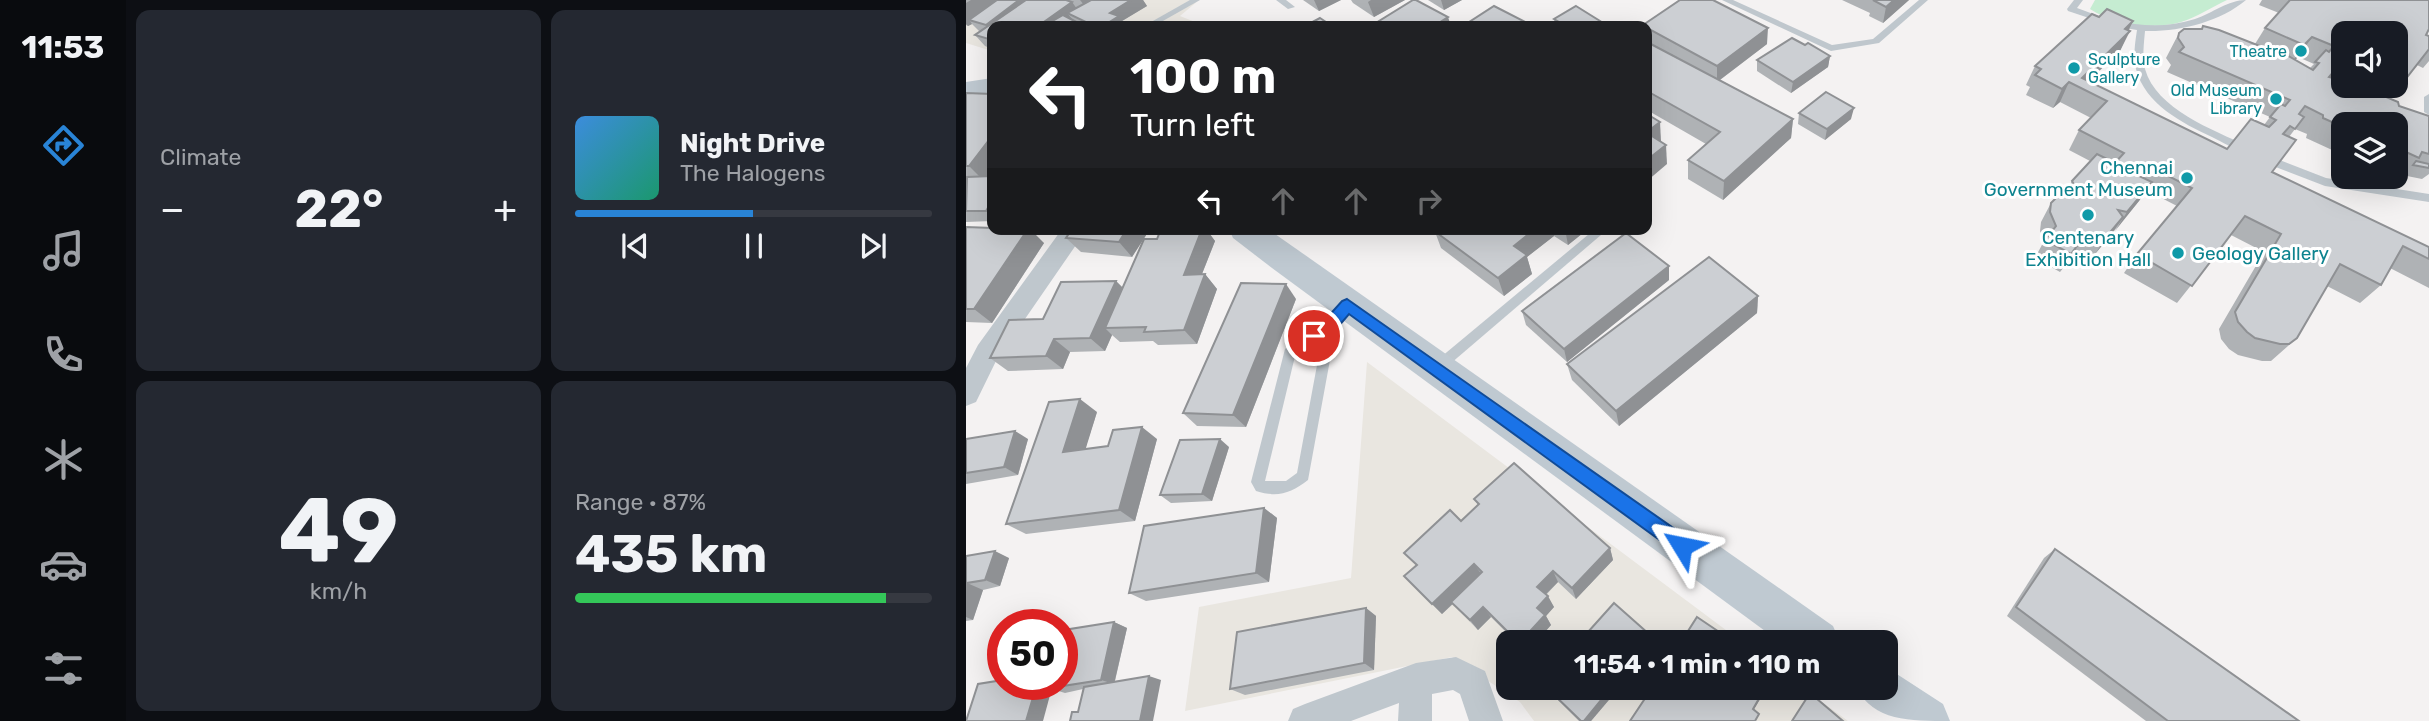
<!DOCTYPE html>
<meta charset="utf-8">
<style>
body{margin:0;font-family:Rubik,sans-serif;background:#242831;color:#f1f3f6;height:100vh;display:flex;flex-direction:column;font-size:26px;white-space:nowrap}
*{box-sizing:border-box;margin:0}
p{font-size:23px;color:#9ea1a6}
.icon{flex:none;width:38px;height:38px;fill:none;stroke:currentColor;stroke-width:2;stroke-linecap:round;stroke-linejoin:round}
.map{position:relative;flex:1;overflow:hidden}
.panel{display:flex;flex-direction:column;gap:10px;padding:10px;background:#0d0f14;width:840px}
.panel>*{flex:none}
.guide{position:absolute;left:21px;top:21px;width:665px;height:214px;border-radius:14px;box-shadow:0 7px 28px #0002;background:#202124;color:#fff;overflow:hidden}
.tools{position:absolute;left:1365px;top:21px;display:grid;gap:14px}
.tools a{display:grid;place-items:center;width:77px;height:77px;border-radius:14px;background:#171b24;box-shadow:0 7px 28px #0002;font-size:35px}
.speed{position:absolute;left:21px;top:609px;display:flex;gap:14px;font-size:35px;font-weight:700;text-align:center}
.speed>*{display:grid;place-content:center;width:91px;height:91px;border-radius:50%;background:#171b24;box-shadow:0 7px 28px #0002;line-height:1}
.speed .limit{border:10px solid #d22;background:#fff;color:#111}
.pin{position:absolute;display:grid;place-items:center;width:60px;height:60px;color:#fff;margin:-30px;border:4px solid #fff;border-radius:50%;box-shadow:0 2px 7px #0007}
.me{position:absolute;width:77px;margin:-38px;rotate:305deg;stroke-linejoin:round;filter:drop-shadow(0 0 5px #0008)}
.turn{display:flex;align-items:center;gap:24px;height:147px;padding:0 28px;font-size:32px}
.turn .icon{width:91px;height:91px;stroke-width:2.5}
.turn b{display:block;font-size:49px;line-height:60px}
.lanes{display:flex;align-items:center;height:66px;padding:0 28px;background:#0003;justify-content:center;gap:35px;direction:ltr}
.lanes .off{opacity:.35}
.big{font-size:52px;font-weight:700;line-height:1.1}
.panel .card{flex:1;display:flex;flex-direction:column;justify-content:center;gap:10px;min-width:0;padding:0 24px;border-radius:14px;background:#242831}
.panel .dial{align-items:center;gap:0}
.dial b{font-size:91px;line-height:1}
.song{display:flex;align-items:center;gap:21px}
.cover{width:84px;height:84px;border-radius:10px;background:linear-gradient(135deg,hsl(210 70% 55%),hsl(160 70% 35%))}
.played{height:7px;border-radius:4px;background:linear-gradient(90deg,#2984d6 50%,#363941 50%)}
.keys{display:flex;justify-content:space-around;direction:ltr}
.heat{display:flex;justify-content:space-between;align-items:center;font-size:38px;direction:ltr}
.charge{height:10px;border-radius:5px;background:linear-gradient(90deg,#34c759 87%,#363941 0)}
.panel .tiles{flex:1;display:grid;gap:10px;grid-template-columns:repeat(2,1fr)}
.trip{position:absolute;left:530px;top:630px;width:402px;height:70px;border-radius:14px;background:#171b24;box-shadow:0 7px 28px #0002;font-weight:700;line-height:70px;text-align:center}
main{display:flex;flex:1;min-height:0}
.tab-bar{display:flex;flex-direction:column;width:126px;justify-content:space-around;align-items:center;background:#090b0e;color:#9ea1a6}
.tab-bar .icon{width:49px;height:49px}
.tab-bar .active{color:#2984d6}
.tab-bar b{font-size:32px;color:#f1f3f6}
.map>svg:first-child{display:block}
.commercial{fill:#e9e6e0}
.green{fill:#c5ecd1}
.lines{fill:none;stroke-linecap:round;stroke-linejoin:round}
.lane{fill:#bfc7cd;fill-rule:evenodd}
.street{fill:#bfc7cd;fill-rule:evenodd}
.secondary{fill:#bfc9d1;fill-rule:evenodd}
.wall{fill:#afb2b5;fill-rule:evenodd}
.shaded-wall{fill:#8f9194}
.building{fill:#cccfd3;stroke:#8f9194;stroke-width:2}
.route{fill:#1a73e8;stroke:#114b97;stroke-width:2}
.culture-dot{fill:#0f9aa8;stroke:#fff;stroke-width:2.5}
.labels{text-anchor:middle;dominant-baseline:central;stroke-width:6;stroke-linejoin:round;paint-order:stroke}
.far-culture-label{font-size:16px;fill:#0d838f;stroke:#fff;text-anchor:end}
.culture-label{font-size:19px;fill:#0d838f;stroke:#fff;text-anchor:end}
</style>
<main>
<nav class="tab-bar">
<b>11:53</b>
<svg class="icon active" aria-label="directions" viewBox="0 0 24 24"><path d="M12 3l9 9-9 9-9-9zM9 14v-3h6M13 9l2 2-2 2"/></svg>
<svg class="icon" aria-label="music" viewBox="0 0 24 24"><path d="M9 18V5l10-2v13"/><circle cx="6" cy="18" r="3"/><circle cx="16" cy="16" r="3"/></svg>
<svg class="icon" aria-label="phone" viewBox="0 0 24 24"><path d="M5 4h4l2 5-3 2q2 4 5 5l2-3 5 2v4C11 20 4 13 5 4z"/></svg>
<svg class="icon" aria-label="climate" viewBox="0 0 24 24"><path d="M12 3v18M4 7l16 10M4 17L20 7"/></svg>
<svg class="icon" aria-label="car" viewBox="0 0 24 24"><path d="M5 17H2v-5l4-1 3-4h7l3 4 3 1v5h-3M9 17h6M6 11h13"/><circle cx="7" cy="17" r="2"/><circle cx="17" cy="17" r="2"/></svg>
<svg class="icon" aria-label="filters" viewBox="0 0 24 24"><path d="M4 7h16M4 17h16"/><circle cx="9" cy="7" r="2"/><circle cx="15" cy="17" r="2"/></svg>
</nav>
<section class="panel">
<div class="tiles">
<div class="card"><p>Climate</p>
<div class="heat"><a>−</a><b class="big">22°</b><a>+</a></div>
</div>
<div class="card">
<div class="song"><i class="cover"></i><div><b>Night Drive</b><p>The Halogens</p></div></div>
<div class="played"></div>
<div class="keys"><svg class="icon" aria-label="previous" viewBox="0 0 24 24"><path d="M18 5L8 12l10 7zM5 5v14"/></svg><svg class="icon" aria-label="pause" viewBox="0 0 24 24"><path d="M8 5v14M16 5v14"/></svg><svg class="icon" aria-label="next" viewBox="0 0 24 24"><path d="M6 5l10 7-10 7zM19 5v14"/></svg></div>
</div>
<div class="card dial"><b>49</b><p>km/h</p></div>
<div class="card"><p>Range · 87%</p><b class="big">435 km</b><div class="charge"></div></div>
</div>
</section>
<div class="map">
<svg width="1463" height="721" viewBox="0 0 1463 721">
<rect width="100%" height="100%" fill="#f4f2f2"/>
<!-- commercial -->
<g class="commercial">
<polygon points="0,0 233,0 214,16 239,26 26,26 26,51 0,43"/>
<polygon points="401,362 776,642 542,642 542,688 837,688 882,721 568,721 554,702 486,657 219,711 233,607 385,578"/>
</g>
<!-- green -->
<path class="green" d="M 1129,0 L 1261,0 C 1246,7 1231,17 1215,22 C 1188,30 1147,25 1124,9 Z"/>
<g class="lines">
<!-- lane -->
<g class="lane">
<polygon points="224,0 234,0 188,26 178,26"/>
<polygon points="310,0 320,0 329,7 322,9"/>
<polygon points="756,0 767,0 866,45 907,39 953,0 962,0 913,43 865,51"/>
<path d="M 1108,0 L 1117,0 L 1111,8 C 1149,23 1189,32 1229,19 C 1247,13 1262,0 1280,0 C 1254,22 1213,32 1179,31 C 1178,43 1176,57 1179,69 C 1190,109 1247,130 1282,146 L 1282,150 C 1270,152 1257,142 1246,137 C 1216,123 1179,104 1170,69 C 1167,56 1169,43 1171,30 L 1147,26 L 1102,11 L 1101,9 Z"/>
<polygon points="1463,94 1463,115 1458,112 1458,97"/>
<polygon points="1298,154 1360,178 1463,194 1463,202 1359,186 1294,161 1293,158"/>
<polygon points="629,229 642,229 477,370 469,370 467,366 469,362"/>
<path d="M 381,301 L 387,306 L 385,309 L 360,337 L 366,349 L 342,480 C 325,493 312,498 290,491 L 285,482 L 319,349 L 335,335 L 350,332 L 377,303 ZM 347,341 L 353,345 L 354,349 L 331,473 L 320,481 L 299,481 L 330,352 Z"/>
</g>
<!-- street -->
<g class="street">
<polygon points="96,229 121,229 30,361 10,402 0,406 0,368 12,345"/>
<polygon points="490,657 519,671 537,721 503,721 494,694 487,690 466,694 466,721 432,721 433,703 385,721 322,721 327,709 339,704 450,663"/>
</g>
<!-- secondary -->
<g class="secondary">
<polygon points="26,78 26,96 0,100 0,82"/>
<polygon points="263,229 302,229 867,626 874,642 814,642 306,268 267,238"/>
<path d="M 920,667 L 977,704 L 984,721 C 944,721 907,721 891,688 L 920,688 Z"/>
</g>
</g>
<!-- wall -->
<g class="wall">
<polygon points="0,0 177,0 181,6 156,21 158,24 162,26 26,26 26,49 19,46 9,35 14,32 6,24 2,26 0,25"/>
<polygon points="337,0 375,0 353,11"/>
<polygon points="385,0 439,0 408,17 387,3"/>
<polygon points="462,0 496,0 478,10"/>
<polygon points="876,0 943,0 917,23 903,16 904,13"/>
<path d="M 1296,0 L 1463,0 L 1460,35 L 1463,36 L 1463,61 L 1457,68 L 1451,65 L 1424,98 L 1433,106 L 1463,116 L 1463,174 L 1456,179 L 1436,175 L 1434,177 L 1430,175 L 1430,124 L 1377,124 L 1377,155 L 1340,138 L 1341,134 L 1329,129 L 1323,137 L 1306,172 L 1463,247 L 1463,288 L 1424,268 L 1415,285 L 1394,303 L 1361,286 L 1331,338 L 1305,361 L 1296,361 L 1272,355 L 1263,349 L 1255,339 L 1253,329 L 1298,252 L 1265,235 L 1211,303 L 1158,273 L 1171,254 L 1211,206 L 1180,190 L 1173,201 L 1129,254 L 1105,257 L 1094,272 L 1069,258 L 1078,241 L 1074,231 L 1075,222 L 1085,203 L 1102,188 L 1106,181 L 1124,161 L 1103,150 L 1113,130 L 1125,118 L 1094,102 L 1087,108 L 1060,95 L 1064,87 L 1060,85 L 1069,66 L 1133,17 L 1167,21 L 1154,51 L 1123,81 L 1261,149 L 1298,125 L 1304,117 L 1201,72 L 1205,65 L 1200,58 L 1213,33 L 1289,44 L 1299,28 L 1313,13 L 1293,5 ZM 1377,33 L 1430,33 L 1430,86 L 1377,86 L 1369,79 L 1373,74 L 1377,76 ZM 1332,57 L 1348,64 L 1344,68 L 1329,60 Z"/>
<polygon points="588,19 642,26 589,26"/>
<polygon points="677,25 801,44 754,80 827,119 825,138 757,200 722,179 722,160 740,144 681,110 681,26"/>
<polygon points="839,45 864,56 862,67 825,93 791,71 791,60"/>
<polygon points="0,93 26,94 26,171 22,177 26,176 26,221 0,222"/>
<polygon points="833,113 885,119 859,140 832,124"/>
<polygon points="0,227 78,243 26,323 0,322"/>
<polygon points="106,229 184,229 166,257 115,252 100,238"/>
<polygon points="195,229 240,229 249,241 236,274 239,274 251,289 231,344 192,345 187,341 154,342 146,335 139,351 104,352 97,369 42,371 24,358 77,319 150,281 157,288 191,239"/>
<polygon points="468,229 622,229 602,245 588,236 561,257 566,274 538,296 475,248"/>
<polygon points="703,280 601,362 560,325 556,311"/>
<polygon points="792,296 791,313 653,426 606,380 601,364"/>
<polygon points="330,299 280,427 231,426 217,413"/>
<polygon points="131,412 119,449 191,439 169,521 60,534 40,524"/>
<polygon points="0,439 62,439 52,475 0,484"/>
<polygon points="263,447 246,501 205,503 194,495"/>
<polygon points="508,499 644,548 647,560 610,599 592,582 580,595 588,607 580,616 585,625 570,642 550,642 525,617 512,630 487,604 476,614 438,576 512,505"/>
<polygon points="298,508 311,518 303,582 180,601 163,593"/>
<polygon points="1089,549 1333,721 1180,721 1041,616 1078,558"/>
<polygon points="0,556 43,558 34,586 17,590 7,620 0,621"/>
<polygon points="400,608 410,616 408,670 279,695 264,689"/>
<polygon points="148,622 161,628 149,681 195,680 112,712 117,689 99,693 86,689 0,721 96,684"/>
<polygon points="580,688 653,688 625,721 613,721"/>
</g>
<!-- shaded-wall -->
<g class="shaded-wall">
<polygon points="5,0 42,0 3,20 6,24 2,26 0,24 0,3"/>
<polygon points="53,0 77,0 26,32 20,25"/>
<polygon points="114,0 138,0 122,10"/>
<polygon points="165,0 177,0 181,6 156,21 159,26 137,26 144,13"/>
<polygon points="348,0 375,0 353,11"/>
<polygon points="405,0 439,0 408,17 402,2"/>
<polygon points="475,0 496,0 478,10"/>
<polygon points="928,0 943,0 917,23 920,7"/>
<polygon points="106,2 114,13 101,13 106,19 97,26 69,26"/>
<polygon points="482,17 485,26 468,26"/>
<polygon points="1167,21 1160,35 1164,31 1154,51 1115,88 1116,78"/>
<polygon points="802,28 801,44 751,82 751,66"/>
<polygon points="1346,37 1332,57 1324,65 1338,45"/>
<polygon points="864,56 862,67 825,93 827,82"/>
<polygon points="1103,82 1094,102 1087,108 1096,89"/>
<polygon points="888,108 885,119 859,140 861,129"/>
<polygon points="827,119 825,138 757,200 758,181"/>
<polygon points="694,122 695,141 681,152 681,132"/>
<polygon points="26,136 26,171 19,182 3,166"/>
<polygon points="700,145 701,164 681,181 681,160"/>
<polygon points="1186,182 1173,201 1149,231 1161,212"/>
<polygon points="26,201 26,216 20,211"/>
<polygon points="1157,217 1145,235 1129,254 1141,236"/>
<polygon points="62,229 64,229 78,243 26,323 8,309"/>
<polygon points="161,229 184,229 166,257 153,242"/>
<polygon points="226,229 240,229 249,241 230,289 218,275"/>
<polygon points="569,229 587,229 588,236 561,257 566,274 538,296 532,278 548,246"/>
<polygon points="599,229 622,229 602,245"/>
<polygon points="1116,239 1105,257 1094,272 1105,254"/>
<polygon points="703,266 703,280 601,362 598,349"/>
<polygon points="239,274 251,289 231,344 218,330"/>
<polygon points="150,281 164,295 139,328 146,335 139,351 124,338"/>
<polygon points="320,284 330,299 280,427 267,415"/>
<polygon points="792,296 791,313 653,426 650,411"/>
<polygon points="88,339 104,352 97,369 80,356"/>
<polygon points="114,399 131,412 115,464 97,452"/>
<polygon points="176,427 191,439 169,521 153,510"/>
<polygon points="49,431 62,439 52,475 38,467"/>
<polygon points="254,439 263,447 246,501 236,494"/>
<polygon points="298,508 311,518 303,582 290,573"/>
<polygon points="644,548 647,560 610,599 606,588"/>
<polygon points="29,551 43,558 34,586 19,580"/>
<polygon points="508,564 516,575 476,614 466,604"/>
<polygon points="587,571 592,582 577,597 571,587"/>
<polygon points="1,583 17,590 7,620 0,617 0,587"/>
<polygon points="582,596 588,607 580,616 585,625 570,642 554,642 571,608"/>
<polygon points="517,607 525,617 512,630 504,620"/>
<polygon points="400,608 410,616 408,670 398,663"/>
<polygon points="148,622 161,628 148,684 135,680"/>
<polygon points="183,676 195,680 187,721 174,721"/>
<polygon points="71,684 87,684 77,721 60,721"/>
<polygon points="645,688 653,688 625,721 618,721"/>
<polygon points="799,688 800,688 799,691 784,716 787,709"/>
</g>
<!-- building -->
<g class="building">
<polygon points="31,0 53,0 20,25 3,20"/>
<polygon points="60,0 100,0 106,2 75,24 69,26 26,26 26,40 9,35"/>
<polygon points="125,0 165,0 144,13 153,16 137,26 128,26 101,13"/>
<polygon points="447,0 450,0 482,17 468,26 405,26"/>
<polygon points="714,0 747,0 802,28 751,66 681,28 681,26 677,25"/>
<polygon points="907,0 928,0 920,7"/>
<polygon points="1324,0 1463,0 1463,29 1460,35 1463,36 1463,49 1435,85 1430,83 1430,33 1377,33 1377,68 1374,72 1369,70 1363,77 1377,81 1377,86 1390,86 1411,96 1418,96 1432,102 1433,106 1463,116 1463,154 1456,152 1453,158 1440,152 1439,156 1430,151 1430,124 1377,124 1377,127 1357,118 1357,115 1339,106 1333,114 1338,117 1329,129 1324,126 1317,134 1330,140 1306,172 1463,247 1463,259 1437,246 1415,285 1374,264 1331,338 1323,344 1314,344 1289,338 1281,332 1272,322 1269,312 1315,234 1279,216 1226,286 1171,254 1226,188 1177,163 1169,174 1186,182 1161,212 1152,210 1157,217 1141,236 1116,239 1105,254 1079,240 1090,226 1084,212 1085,203 1100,188 1110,188 1106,181 1131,154 1149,163 1158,153 1113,130 1141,101 1103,82 1096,89 1069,75 1075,69 1069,66 1126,14 1133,17 1141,9 1167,21 1159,29 1164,31 1116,78 1261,149 1285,119 1303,127 1310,120 1304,117 1315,104 1319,106 1324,100 1213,52 1218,47 1212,38 1213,33 1218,29 1236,29 1237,26 1253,30 1314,54 1319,54 1347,70 1353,63 1349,62 1360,50 1363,52 1368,46 1346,37 1338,45 1299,28"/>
<polygon points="528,6 565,25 563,26 497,26"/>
<polygon points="610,6 642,26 600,26 588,19"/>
<polygon points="97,15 118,26 78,26"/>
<polygon points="354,18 366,26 339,26"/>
<polygon points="826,38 839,45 842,43 864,56 827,82 791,60"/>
<polygon points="681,42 827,119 758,181 722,160 754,132 681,91"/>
<polygon points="860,92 888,108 861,129 833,113"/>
<polygon points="0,93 26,94 26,136 3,166 0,166"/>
<polygon points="681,114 694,122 681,132"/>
<polygon points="681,133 700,145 681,160"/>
<polygon points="1450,161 1463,164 1463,168 1447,165"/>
<polygon points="26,176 26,201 20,211 0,211 1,177"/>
<polygon points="0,227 26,228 26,229 62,229 8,309 0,309"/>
<polygon points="106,229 161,229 153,242 100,238"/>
<polygon points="195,229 236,229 218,275 239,274 218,330 178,332 180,327 139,328 178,239 191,239"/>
<polygon points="468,229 569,229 548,246 561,255 532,278 467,230"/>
<polygon points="660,233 703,266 598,349 556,311"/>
<polygon points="743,257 792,296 650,411 601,364"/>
<polygon points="150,281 124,338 88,339 80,356 24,358 43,320 77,319 95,282"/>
<polygon points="275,283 320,284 267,415 217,413"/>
<polygon points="114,399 97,452 142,446 147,430 176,427 153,510 40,524 83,402"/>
<polygon points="49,431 38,467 0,473 0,439"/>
<polygon points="254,439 236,494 194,495 214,440"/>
<polygon points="548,463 644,548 606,588 587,571 571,587 582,596 571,608 579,615 554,642 552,642 517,607 504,620 485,602 516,572 508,564 466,604 438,576 451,565 438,553 484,510 495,521 513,504 508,499"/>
<polygon points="298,508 290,573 163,593 178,526"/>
<polygon points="1089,549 1333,721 1202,721 1050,607"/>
<polygon points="29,551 19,580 1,583 0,587 0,556"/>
<polygon points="648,603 692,642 613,642"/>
<polygon points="400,608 398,663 264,689 271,632"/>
<polygon points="731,617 768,642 715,642"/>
<polygon points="148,622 135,680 84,688 85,684 96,684 96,639 98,630"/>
<polygon points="183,676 174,721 104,721 106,712 112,712 118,687"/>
<polygon points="37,680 37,684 71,684 60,721 0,721 12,684"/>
<polygon points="581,688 645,688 618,721 615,721"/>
<polygon points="686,688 799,688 787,709 793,714 789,721 664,721"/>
<polygon points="844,693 877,721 826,721"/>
</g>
<!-- route -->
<polygon class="route" points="381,299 723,539 726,546 723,552 716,555 710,552 383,314 359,342 353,343 343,341 341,336 343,332 350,330 376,301"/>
<!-- markers -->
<g class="culture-dot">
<circle cx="1335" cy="51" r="7"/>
<circle cx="1108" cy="68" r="7"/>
<circle cx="1310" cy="99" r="7"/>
<circle cx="1221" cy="178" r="7"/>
<circle cx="1122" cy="215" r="7"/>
<circle cx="1212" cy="253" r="7"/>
</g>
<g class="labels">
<!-- far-culture labels -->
<g class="far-culture-label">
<text x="1321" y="51">Theatre</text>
<text x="1122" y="59" text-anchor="start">Sculpture<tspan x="1122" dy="18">Gallery</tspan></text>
<text x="1296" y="90">Old Museum<tspan x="1296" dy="18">Library</tspan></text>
</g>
<!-- culture labels -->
<g class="culture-label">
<text x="1207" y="167">Chennai<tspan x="1207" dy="22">Government Museum</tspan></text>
<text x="1122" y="237" text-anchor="middle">Centenary<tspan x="1122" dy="22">Exhibition Hall</tspan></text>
<text x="1226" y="253" text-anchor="start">Geology Gallery</text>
</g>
</g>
</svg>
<div class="tools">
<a><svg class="icon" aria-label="sound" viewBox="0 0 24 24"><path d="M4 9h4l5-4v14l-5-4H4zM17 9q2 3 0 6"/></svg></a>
<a><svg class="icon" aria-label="layers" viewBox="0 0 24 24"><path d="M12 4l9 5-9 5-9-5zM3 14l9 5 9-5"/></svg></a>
</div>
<div class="speed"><div class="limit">50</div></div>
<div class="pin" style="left:348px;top:336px;background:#d93025"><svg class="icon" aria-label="arrive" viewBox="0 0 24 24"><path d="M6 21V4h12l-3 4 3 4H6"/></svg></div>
<svg class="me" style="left:716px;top:546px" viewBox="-20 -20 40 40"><path d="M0-17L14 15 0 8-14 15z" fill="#1a73e8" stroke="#fff" stroke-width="4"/></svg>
<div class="trip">11:54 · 1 min · 110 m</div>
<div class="guide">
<div class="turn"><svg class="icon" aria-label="left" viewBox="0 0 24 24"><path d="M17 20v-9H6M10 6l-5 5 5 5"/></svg><div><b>100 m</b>Turn left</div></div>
<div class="lanes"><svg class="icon" aria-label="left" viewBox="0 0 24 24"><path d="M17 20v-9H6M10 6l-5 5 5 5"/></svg><svg class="icon off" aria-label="ahead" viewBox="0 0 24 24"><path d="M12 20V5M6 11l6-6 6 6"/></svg><svg class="icon off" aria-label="ahead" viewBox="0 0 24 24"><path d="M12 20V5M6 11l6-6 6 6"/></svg><svg class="icon off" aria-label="right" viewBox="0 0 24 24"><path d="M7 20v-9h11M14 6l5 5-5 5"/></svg></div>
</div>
</div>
</main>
